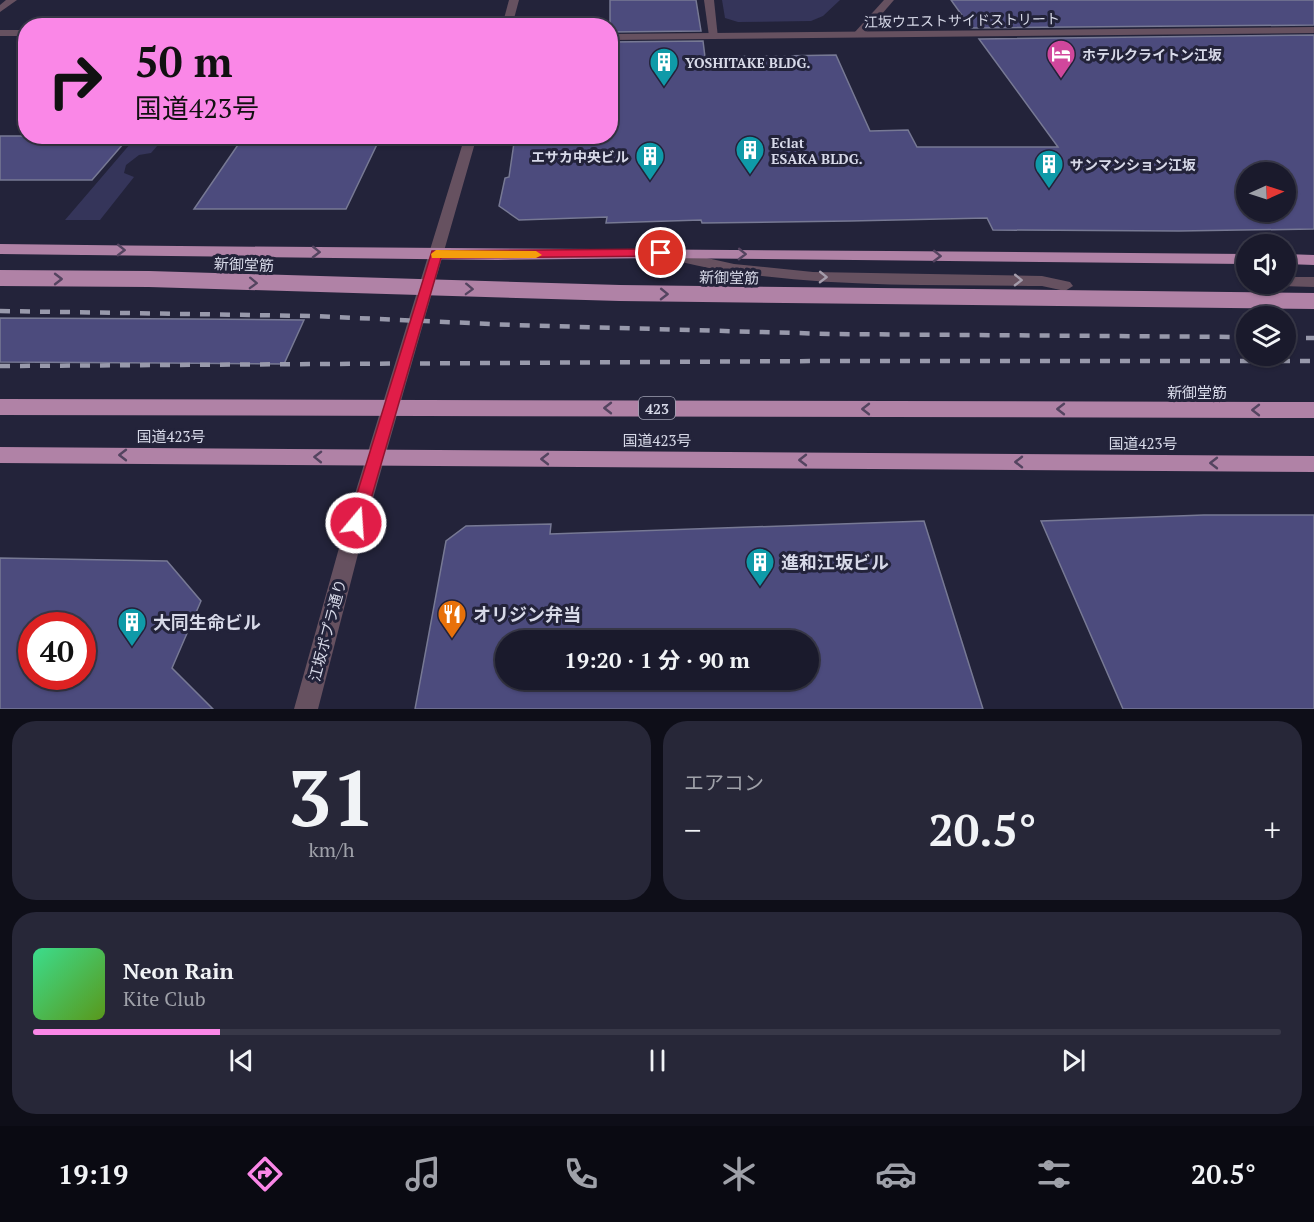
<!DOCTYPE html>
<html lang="ja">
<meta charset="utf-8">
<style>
body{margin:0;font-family:"PT Serif","Noto Sans JP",serif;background:#272738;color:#f1f3f6;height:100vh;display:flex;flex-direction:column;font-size:22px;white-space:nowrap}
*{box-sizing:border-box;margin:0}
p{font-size:20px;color:#9fa1a9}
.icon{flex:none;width:33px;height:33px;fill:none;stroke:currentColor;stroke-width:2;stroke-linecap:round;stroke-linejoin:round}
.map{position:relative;height:709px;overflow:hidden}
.drawer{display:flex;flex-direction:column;gap:12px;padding:12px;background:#0e0e18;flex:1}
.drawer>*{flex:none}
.hud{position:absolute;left:18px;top:18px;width:600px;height:126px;border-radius:24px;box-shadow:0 2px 4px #0004,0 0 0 2px #383848;background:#fa87e7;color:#111;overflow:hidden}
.needle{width:39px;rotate:87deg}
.fabs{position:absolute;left:1236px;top:162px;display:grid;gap:12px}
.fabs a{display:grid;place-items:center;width:60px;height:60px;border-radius:50%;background:#1a1a2c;box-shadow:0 2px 4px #0004,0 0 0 2px #383848;font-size:30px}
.speed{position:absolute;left:18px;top:612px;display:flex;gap:12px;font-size:30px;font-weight:700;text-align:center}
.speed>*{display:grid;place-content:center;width:78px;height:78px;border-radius:50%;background:#1a1a2c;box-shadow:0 2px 4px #0004,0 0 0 2px #383848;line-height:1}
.speed .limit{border:9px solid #d22;background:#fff;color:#111}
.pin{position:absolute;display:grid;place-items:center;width:51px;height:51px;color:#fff;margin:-26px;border:3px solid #fff;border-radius:50%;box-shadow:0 2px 6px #0007}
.me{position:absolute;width:66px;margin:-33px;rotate:18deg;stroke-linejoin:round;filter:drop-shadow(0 0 4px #0008)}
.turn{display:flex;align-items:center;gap:21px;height:126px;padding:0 18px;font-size:27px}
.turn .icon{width:78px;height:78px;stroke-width:2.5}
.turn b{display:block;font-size:42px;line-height:51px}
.big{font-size:45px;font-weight:700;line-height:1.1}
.drawer .tile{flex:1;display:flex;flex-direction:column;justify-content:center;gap:9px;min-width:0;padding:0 21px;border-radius:24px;background:#272738}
.drawer .dial{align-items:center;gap:0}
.dial b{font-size:78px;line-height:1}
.song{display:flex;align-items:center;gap:18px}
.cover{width:72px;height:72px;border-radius:9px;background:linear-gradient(135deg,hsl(150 70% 55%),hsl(90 70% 35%))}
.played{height:6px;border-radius:3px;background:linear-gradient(90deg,#fa87e7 15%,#383848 15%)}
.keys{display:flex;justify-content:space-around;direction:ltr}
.heat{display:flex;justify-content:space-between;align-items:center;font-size:33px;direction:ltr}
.drawer .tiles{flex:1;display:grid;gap:12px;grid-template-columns:1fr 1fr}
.tile:last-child{grid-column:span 2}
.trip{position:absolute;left:495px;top:630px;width:324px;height:60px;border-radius:30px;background:#1a1a2c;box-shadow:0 2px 4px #0004,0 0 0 2px #383848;font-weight:700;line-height:60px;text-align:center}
.dock{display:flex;height:96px;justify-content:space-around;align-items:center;background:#0a0a12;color:#9fa1a9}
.dock .icon{width:42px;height:42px}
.dock .selected{color:#fa87e7}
.dock b{font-size:27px;color:#f1f3f6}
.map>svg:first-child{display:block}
.green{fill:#35355a}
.building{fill:#4c4b7d;stroke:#777994;stroke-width:1.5;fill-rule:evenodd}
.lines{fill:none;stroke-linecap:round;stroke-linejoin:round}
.minor{fill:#665160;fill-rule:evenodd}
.tertiary{fill:#665160;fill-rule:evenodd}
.trunk{fill:#b082a6;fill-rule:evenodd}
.rail{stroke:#9899ab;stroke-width:4.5;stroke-dasharray:10 10;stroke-linecap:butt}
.trunk-bridge{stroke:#b082a6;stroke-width:16}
.oneway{stroke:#544460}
.oneway2{stroke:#a49cab}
.route{fill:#e11d48;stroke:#92132f;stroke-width:1.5}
.slow{fill:#f59e0b}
.labels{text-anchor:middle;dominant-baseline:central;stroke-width:6;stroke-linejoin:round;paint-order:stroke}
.far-street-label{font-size:14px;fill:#d7d9e8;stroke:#23233a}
.far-poi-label{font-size:14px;font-weight:bold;fill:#d7d9e8;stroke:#23233a;text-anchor:start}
.shield{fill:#23233a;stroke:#a1a2b4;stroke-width:1.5}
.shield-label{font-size:14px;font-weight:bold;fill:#d7d9e8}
.street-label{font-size:15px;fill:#d7d9e8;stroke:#23233a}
.near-poi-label{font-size:18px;font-weight:bold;fill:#d7d9e8;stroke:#23233a;text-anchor:start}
</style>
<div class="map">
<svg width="1314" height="709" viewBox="0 0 1314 709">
<rect width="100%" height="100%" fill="#23233a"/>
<!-- green -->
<g class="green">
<polygon points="722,0 840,0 823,16 811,21 738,22 725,18"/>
<polygon points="137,136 165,137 151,153 139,155 126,165 124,173 134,177 100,220 65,220"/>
</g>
<!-- building -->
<g class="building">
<polygon points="610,0 696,0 701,31 610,32"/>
<polygon points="951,0 1314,0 1314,25 971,28"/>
<path d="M 1314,35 L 1314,229 L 1179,231 L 993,230 L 987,218 L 850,221 L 702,223 L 701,220 L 606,223 L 607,217 L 519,220 L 499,206 L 505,178 L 509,177 L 515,136 L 610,136 L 610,42 L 703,41 L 705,57 L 836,55 L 870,131 L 908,130 L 917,147 L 1058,147 L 979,39 ZM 1246,172 L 1286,172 L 1286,212 L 1246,212 Z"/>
<polygon points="0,136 130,136 92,180 0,180"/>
<polygon points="244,136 381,136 346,209 194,209"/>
<polygon points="0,318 192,319 304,320 284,364 165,363 0,362"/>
<polygon points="1204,515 1314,515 1314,709 1123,709 1041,521"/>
<path d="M 924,521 L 983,709 L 415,709 L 446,541 L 466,526 L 551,524 L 550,534 ZM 506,640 L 808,640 L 808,680 L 506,680 Z"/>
<path d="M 0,558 L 167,561 L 201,601 L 172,668 L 213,709 L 0,709 ZM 32,626 L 82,626 L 82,676 L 32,676 Z"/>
</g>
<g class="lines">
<!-- minor -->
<g class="minor">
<polygon points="6,0 17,0 0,12 0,5"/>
<polygon points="704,0 714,0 718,38 709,36"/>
<polygon points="884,0 894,0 862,37 854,37 854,33"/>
<rect x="0" y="30" width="26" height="6"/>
<path d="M 662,248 L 734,264 L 813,272 L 1042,276 L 1070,282 L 1073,286 L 1065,291 L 1042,286 C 913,284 782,290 657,256 L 655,253 L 657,250 Z"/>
<polygon points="1286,277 1314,277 1314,287 1281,286 1279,284 1286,284"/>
<polygon points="1257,284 1276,284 1273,288 1258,295 1250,290"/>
</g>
<!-- tertiary -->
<g class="tertiary">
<polygon points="509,0 519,0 512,26 502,26"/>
<polygon points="1314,27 1314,33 610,40 610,34"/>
<polygon points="465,136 477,136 366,523 318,709 294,709 346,523"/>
</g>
<!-- trunk -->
<g class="trunk">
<path d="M 0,244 C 415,249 831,250 1246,254 L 1246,264 L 661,258 L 497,260 L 0,254 Z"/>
<polygon points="1286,254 1314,255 1314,265 1286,264"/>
<polygon points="0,447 1314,456 1314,472 0,463"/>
</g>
<!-- rail -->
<g class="rail">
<polyline points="0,311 312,316 513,325 831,334 1246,337"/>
<polyline points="1286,338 1314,338"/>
<polyline points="0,366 821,361 1314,361"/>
</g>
<!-- trunk-bridge -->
<g class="trunk-bridge">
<polyline points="0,278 149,279 620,293 1314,301"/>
<polyline points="0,407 1314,410"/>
</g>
</g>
<!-- one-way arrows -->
<defs><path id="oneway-chevron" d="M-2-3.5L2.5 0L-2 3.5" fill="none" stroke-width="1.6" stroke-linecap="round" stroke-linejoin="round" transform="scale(1.5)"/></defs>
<g class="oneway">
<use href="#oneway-chevron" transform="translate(121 250) rotate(1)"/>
<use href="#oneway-chevron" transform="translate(316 252) rotate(1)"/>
<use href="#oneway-chevron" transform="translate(742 254) rotate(1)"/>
<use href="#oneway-chevron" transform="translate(937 256) rotate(1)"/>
<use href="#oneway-chevron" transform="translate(58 279)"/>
<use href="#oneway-chevron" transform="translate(253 283) rotate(2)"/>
<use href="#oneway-chevron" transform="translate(469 289) rotate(2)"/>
<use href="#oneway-chevron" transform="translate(664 294) rotate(1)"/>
<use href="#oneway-chevron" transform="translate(608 408) rotate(-180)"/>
<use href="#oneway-chevron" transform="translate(866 409) rotate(-180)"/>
<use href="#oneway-chevron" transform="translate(1061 409) rotate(-180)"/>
<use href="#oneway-chevron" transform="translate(1256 410) rotate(-180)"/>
<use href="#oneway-chevron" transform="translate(123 455) rotate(-180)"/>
<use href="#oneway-chevron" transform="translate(318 457) rotate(-179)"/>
<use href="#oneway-chevron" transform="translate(545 459) rotate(-180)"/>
<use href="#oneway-chevron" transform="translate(803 460) rotate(-180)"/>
<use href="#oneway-chevron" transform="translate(1019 462) rotate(-180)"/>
<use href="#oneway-chevron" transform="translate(1214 463) rotate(-180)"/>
</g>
<g class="oneway2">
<use href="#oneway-chevron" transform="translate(823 277) rotate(1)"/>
<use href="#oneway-chevron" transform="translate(1018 280) rotate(1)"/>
</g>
<!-- route -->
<polygon class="route" points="661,249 667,253 666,256 441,258 364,523 362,528 356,530 350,528 348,523 432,251"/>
<!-- slow -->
<polygon class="slow" points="436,250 536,251 542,255 536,258 432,258 431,254"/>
<!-- icons -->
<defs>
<g id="hotel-pin" transform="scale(1.5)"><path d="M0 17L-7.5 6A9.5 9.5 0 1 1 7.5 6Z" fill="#d1479c" stroke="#23233a"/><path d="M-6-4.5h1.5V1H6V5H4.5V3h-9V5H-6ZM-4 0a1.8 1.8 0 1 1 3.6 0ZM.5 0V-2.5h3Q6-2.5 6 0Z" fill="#fff"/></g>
<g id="building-pin" transform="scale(1.5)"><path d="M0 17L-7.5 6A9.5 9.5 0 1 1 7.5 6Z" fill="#0f9aa8" stroke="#23233a"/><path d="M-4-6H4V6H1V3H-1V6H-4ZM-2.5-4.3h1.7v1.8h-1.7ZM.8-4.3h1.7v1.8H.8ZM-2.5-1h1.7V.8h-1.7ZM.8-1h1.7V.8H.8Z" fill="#fff"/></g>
<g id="restaurant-pin" transform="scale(1.5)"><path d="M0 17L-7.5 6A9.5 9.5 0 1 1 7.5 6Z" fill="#e8710a" stroke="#23233a"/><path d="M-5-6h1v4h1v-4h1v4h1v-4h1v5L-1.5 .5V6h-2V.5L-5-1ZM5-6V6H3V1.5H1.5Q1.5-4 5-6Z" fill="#fff"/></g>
</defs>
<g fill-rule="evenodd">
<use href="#hotel-pin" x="1061" y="54"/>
<use href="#building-pin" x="664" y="62"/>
<use href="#building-pin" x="750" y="150"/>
<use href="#building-pin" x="650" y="156"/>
<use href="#building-pin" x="1049" y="164"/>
<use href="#building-pin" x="760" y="562"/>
<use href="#restaurant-pin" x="452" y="614"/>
<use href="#building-pin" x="132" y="622"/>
</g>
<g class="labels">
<!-- far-street labels -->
<g class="far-street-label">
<text transform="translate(962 20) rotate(-1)">江坂ウエストサイドストリート</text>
</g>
<!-- far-poi labels -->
<g class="far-poi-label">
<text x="1082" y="54">ホテルクライトン江坂</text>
<text x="685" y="62">YOSHITAKE BLDG.</text>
<text x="771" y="142">Eclat<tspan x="771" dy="16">ESAKA BLDG.</tspan></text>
<text x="629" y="156" text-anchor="end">エサカ中央ビル</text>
<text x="1070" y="164">サンマンション江坂</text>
</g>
<!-- shield labels -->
<rect class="shield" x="639" y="397" width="36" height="22" rx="4.5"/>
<g class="shield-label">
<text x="657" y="408">423</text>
</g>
<!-- street labels -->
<g class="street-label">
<text transform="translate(244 264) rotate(2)">新御堂筋</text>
<text transform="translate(729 277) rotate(1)">新御堂筋</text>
<text x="1197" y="392">新御堂筋</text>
<text x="171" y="436">国道423号</text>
<text x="657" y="440">国道423号</text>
<text x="1143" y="443">国道423号</text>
<text transform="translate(327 630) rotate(-75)">江坂ポプラ通り</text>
</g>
<!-- near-poi labels -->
<g class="near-poi-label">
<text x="781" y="562">進和江坂ビル</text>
<text x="473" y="614">オリジン弁当</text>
<text x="153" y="622">大同生命ビル</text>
</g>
</g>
</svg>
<div class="fabs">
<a><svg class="needle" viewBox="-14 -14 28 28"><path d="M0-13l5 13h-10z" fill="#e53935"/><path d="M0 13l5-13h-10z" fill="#9fa1a9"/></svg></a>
<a><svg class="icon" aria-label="sound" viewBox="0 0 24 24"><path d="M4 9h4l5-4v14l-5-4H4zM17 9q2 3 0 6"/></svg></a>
<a><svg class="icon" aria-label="layers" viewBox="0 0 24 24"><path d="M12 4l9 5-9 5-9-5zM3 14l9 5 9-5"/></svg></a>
</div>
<div class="speed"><div class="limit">40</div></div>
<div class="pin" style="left:661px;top:253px;background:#d93025"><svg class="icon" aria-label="arrive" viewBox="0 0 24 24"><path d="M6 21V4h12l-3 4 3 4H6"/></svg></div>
<svg class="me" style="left:356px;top:523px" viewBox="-20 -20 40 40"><circle r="17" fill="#e11d48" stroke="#fff" stroke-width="3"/><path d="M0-11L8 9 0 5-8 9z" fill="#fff"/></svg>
<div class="trip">19:20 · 1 分 · 90 m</div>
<div class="hud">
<div class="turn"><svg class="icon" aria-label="right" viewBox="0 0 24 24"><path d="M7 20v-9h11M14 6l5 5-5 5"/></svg><div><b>50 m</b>国道423号</div></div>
</div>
</div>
<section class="drawer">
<div class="tiles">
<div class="tile dial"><b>31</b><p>km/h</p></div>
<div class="tile"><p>エアコン</p>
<div class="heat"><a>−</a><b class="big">20.5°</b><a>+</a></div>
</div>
<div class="tile">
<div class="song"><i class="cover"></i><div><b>Neon Rain</b><p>Kite Club</p></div></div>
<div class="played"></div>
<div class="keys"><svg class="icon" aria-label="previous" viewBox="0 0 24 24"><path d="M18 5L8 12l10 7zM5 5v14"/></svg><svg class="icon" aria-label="pause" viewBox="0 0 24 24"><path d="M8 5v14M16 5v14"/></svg><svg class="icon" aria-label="next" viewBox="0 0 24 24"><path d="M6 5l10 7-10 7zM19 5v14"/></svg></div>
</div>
</div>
</section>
<nav class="dock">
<b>19:19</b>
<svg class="icon selected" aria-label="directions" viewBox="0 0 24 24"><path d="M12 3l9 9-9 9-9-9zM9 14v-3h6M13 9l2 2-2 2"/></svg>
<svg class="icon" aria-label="music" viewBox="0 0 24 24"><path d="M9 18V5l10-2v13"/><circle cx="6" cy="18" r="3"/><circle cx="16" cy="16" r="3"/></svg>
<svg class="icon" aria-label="phone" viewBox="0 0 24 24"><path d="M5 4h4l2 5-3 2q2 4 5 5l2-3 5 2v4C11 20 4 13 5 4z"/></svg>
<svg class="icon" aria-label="climate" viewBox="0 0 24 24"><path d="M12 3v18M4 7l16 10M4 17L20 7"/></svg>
<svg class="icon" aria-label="car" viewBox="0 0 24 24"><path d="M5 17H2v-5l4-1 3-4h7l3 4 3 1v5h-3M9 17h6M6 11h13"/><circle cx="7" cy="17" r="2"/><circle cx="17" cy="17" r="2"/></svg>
<svg class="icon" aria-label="filters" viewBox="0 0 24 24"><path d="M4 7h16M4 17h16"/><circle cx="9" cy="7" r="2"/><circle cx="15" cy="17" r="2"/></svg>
<b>20.5°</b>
</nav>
